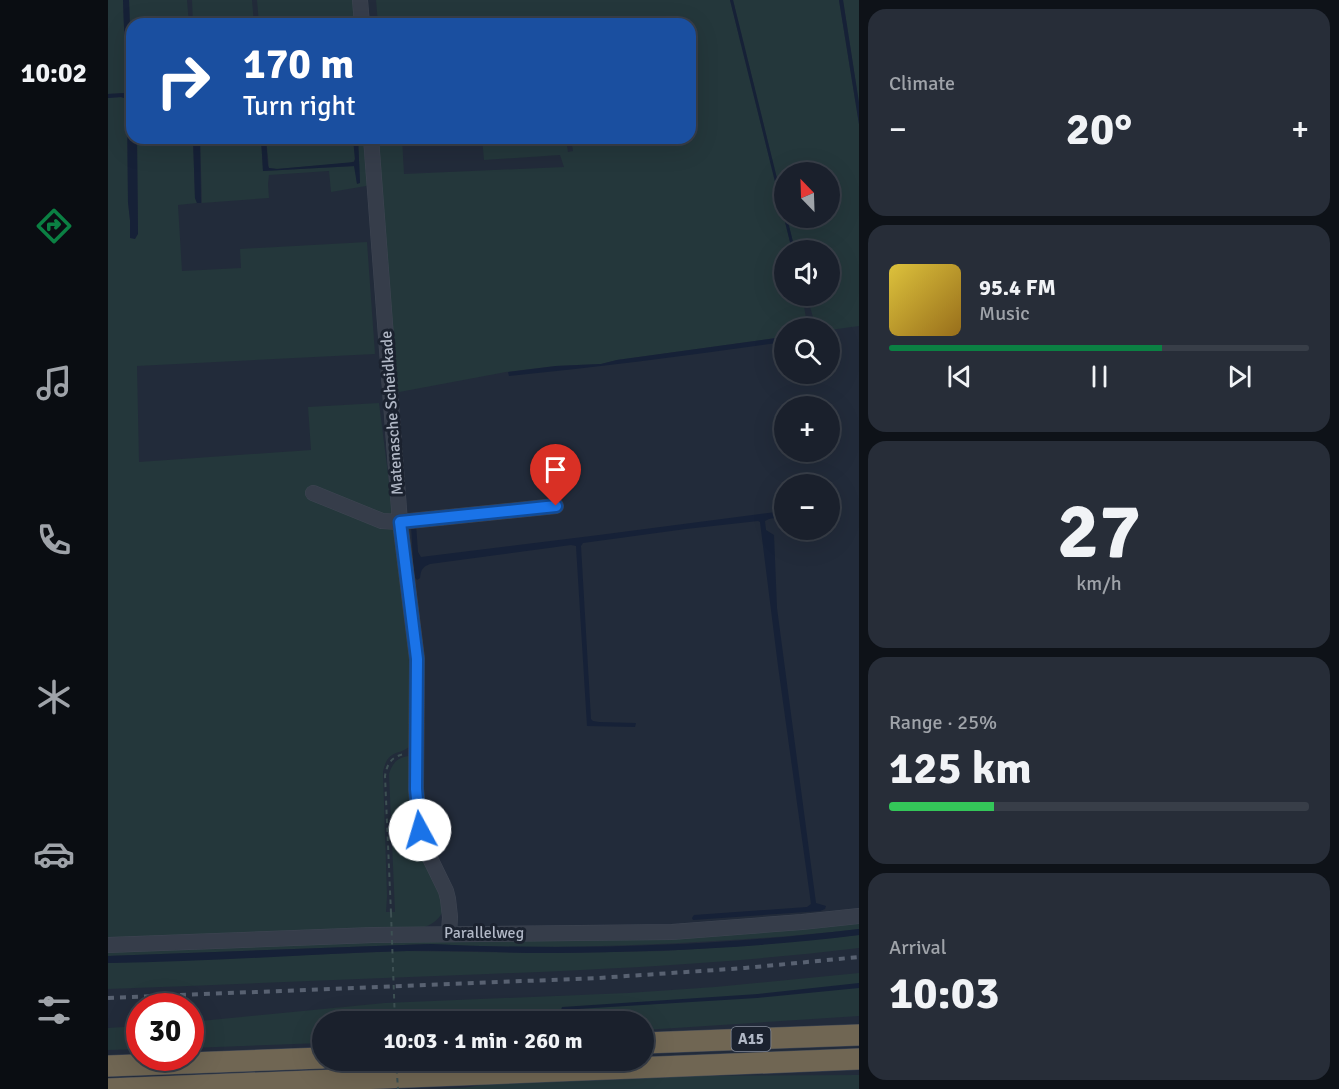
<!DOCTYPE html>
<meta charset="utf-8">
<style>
body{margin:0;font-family:Signika,sans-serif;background:#272d38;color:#f1f3f6;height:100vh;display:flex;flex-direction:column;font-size:22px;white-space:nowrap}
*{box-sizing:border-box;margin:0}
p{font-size:20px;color:#9fa3a9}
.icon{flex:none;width:33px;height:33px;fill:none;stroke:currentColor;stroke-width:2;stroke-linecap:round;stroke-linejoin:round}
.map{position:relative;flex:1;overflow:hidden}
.side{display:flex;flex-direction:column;gap:9px;padding:9px;background:#0e1218;width:480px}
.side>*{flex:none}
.guide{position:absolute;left:18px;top:18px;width:570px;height:126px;border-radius:18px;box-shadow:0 6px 24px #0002,0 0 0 2px #383e48;background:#1a4fa0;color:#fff;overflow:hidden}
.needle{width:39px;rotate:337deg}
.buttons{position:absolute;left:666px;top:162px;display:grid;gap:12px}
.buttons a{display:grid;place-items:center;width:66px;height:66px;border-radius:50%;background:#1a202c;box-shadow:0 6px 24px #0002,0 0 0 2px #383e48;font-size:30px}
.speed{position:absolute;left:18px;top:993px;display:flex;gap:12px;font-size:30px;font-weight:700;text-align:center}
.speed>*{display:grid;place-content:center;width:78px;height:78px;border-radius:50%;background:#1a202c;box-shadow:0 6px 24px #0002,0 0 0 2px #383e48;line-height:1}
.speed .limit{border:9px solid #d22;background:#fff;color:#111}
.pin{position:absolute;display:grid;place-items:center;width:51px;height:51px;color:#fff;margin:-62px -26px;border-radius:50% 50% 50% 0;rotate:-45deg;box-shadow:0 0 6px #0007}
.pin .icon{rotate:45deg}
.me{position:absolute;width:66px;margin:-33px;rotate:354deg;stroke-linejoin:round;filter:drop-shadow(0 0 4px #0008)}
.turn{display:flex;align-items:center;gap:21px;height:126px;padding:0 18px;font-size:27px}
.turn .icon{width:78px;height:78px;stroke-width:2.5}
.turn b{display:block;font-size:42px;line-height:51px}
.big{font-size:45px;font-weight:800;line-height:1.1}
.side .card{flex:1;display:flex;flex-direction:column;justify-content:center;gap:9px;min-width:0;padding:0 21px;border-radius:18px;background:#272d38}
.side .dial{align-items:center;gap:0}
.dial b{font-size:78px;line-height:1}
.song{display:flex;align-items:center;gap:18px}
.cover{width:72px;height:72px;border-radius:9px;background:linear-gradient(135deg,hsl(50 70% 55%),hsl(40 70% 35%))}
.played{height:6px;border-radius:3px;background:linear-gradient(90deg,#0b8043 65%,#383e48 65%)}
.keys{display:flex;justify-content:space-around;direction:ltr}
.heat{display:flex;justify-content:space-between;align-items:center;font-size:33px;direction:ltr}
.charge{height:9px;border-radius:4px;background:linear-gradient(90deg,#34c759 25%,#383e48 0)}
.trip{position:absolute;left:204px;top:1011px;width:342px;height:60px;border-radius:30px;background:#1a202c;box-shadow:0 6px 24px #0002,0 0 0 2px #383e48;font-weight:800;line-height:60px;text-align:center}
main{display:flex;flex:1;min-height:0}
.tabs{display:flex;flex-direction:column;width:108px;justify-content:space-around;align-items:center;background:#0a0d12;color:#9fa3a9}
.tabs .icon{width:42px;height:42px}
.tabs .current{color:#0b8043}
.tabs b{font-size:27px;color:#f1f3f6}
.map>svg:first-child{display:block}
.green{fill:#24373b}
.water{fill:#162137}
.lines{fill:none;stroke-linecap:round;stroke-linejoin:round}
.minor-casing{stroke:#3f4653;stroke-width:16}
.highway-casing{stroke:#414855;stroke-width:22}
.path{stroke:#3d5053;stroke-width:2;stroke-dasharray:4.5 4.5;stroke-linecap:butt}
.minor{stroke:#363d4a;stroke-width:15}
.highway{stroke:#706653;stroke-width:21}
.rail{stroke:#586171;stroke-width:4;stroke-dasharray:6 6;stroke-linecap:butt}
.path-bridge{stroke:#3d5053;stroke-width:2;stroke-dasharray:4.5 4.5;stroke-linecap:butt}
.route-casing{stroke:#114b97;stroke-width:15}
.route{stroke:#1a73e8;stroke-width:10}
.labels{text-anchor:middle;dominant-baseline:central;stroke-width:6;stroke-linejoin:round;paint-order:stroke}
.shield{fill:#1b222f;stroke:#848b99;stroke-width:1.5}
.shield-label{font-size:15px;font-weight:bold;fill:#b1b8c6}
.street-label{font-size:16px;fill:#b1b8c6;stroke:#1b222f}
</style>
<main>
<nav class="tabs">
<b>10:02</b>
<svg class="icon current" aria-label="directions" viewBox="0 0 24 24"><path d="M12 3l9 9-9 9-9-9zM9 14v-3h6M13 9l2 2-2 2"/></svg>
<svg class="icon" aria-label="music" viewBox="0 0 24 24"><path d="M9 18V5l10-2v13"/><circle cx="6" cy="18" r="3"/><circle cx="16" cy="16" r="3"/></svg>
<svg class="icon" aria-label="phone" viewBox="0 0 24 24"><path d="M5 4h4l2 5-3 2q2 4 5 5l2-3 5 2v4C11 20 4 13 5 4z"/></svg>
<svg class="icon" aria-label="climate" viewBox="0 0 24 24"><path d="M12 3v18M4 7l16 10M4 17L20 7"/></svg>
<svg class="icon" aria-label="car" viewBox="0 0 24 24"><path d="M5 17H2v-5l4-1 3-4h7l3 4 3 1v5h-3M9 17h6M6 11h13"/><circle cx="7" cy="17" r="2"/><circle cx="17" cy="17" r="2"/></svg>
<svg class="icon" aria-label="filters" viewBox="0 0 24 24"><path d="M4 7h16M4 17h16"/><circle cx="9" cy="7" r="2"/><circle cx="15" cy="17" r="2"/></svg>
</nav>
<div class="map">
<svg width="751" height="1089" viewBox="0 0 751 1089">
<rect width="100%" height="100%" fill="#222b3a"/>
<!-- green -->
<g class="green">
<polygon points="0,0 15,0 18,81 17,93 0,94"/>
<polygon points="21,0 79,0 81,24 24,24 24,86"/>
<polygon points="84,0 144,0 146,24 85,24"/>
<polygon points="149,0 247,0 248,24 151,24"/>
<polygon points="268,0 622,0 684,250 676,250 676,296 694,296 700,328 676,328 676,337 509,360 493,364 448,366 398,372 286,393 266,138 294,138 296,174 456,167 452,155 376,160 374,138 458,138 460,152 465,151 463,138 582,138 582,24 270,24"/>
<polygon points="625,0 731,0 751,124 751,326 722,330 722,328 710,328 706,321 699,296 722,296 722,250 687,250 679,218 722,218 722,172 676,172 676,207"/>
<polygon points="735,0 751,0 751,103"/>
<path d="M 13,97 L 19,99 L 20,202 L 22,220 L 30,234 L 29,138 L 85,138 L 87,198 L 89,203 L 70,205 L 74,271 L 133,268 L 132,249 L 259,242 L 267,354 L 29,366 L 31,462 L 203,450 L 200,407 L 271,403 L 303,655 L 303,745 C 292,757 280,747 275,772 L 279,896 L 278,912 L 287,912 L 281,774 C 284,763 290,757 302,756 L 303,799 L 333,893 L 335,911 C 330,922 321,926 310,929 L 0,939 L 0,98 Z"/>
<polygon points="92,138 153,138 155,171 247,166 249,183 252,183 250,138 258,138 260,184 258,186 223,192 221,171 161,175 160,184 161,198 94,203"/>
<polygon points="158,138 245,138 247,159 246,161 242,163 169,169 161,168"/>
<path d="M 751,922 L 751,929 C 703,935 654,938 606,941 C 511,947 417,949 323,944 L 0,956 L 0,950 Z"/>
<path d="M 751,935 L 751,948 C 628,963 504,969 380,974 C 254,979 127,984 0,989 L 0,963 L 298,951 L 445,953 L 555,951 L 647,945 Z"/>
<polygon points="751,973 751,1016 536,1030 536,1022 214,1022 214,1043 83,1048 82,1022 277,1003 520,993 607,987"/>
<polygon points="31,1026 31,1049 0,1050 0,1028"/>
<path d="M 751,1075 L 751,1089 L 329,1089 C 348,1088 367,1088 385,1082 L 575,1076 Z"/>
</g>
<!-- water -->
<g class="water">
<polygon points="15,0 21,0 24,86 24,138 29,138 29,143 30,234 27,239 22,238 22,220 20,202 19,99 13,97 0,98 0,94 17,93 18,81"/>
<polygon points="622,0 625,0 676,207 676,218 679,218 687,250 684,250"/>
<polygon points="731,0 735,0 751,103 751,124"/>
<polygon points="85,138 92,138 93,203 89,203 87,198"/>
<polygon points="153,138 158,138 160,166 161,168 169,169 246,162 247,159 245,138 250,138 252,183 249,184 246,166 155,171"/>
<path d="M 676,337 L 676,342 C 585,355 493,367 401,376 L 400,372 L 448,366 L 493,364 L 509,360 Z"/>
<path d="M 676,511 L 676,516 L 661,519 L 657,521 L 658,530 L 666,535 L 669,608 L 708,903 L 718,906 L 717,909 L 712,911 L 585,920 L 584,918 L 586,915 L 699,907 L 703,904 L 670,666 L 652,522 L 650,521 L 578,529 L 475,543 L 473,546 L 483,719 L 485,721 L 491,722 L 528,723 L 527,727 L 479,726 L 468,546 L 463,545 L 322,564 C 314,567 313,570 312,578 L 309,580 L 306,576 L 303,525 L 308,524 L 310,552 L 313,557 L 491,535 Z"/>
<path d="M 751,929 L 751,935 C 649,948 546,952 444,953 C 395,953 347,950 299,951 C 199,954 100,962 0,963 L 0,956 L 323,944 C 465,951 610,946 751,929 Z"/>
<polygon points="751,983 751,988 649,998 453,1010 454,1007 650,994"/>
</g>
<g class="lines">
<!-- minor casing -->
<g class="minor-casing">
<g id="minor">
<polyline points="252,0 254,24"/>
<polyline points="263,138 292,522 309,659 308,789 310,811 312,830 319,852 338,891 340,899 342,917 341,933"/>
<polyline points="205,493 274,521 292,522 448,506"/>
<polyline points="0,945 265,935 564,932 694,922 751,916"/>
</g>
</g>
<!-- highway casing -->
<g class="highway-casing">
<g id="highway">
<polyline points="536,1043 751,1035"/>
<polyline points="0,1066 214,1058"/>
<polyline points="0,1089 751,1059"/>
</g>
</g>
<!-- path -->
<path class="path" d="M 283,913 L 277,776 C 279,764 283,757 296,754"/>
<!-- minor -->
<use href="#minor" class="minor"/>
<!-- highway -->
<use href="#highway" class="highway"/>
<!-- rail -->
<polyline class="rail" points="0,998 490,978 637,968 751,957"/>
<!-- path-bridge -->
<g class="path-bridge">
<polyline points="283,913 287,1022"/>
<polyline points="288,1060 290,1089"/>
</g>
</g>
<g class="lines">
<!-- route casing -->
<g class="route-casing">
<polyline id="route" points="312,830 308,789 309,659 292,522 448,506"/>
</g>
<!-- route -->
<use href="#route" class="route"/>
</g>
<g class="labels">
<!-- shield labels -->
<rect class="shield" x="623.5" y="1027" width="39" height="24" rx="4.5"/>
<g class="shield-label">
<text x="643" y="1039">A15</text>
</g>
<!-- street labels -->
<g class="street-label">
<text transform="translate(284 413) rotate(-94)">Matenasche Scheidkade</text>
<text x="376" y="933">Parallelweg</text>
</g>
</g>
</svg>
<div class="buttons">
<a><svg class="needle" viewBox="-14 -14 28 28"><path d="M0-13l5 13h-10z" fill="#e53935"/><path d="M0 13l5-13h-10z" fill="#9fa3a9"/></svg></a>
<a><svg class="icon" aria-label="sound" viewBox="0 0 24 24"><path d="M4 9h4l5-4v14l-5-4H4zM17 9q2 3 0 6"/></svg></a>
<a><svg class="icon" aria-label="search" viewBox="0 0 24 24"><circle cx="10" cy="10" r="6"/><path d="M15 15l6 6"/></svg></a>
<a>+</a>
<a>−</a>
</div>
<div class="speed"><div class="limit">30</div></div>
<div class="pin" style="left:448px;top:506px;background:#d93025"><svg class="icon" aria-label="arrive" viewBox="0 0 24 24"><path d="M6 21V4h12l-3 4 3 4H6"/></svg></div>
<svg class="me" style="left:312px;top:830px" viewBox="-20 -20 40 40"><circle r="19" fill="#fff"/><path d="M0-13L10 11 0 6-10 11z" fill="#1a73e8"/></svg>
<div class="trip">10:03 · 1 min · 260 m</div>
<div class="guide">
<div class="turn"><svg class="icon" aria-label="right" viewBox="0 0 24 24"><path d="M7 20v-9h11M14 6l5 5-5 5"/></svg><div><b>170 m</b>Turn right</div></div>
</div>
</div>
<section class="side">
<div class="card"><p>Climate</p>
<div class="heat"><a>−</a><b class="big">20°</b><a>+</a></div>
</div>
<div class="card">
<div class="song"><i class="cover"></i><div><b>95.4 FM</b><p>Music</p></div></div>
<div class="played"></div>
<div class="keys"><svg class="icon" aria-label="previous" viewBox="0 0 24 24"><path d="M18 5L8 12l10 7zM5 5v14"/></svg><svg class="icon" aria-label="pause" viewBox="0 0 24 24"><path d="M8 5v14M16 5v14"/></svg><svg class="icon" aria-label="next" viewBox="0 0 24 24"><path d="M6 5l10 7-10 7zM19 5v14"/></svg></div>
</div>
<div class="card dial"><b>27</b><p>km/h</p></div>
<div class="card"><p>Range · 25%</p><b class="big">125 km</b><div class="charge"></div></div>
<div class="card"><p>Arrival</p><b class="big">10:03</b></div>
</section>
</main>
